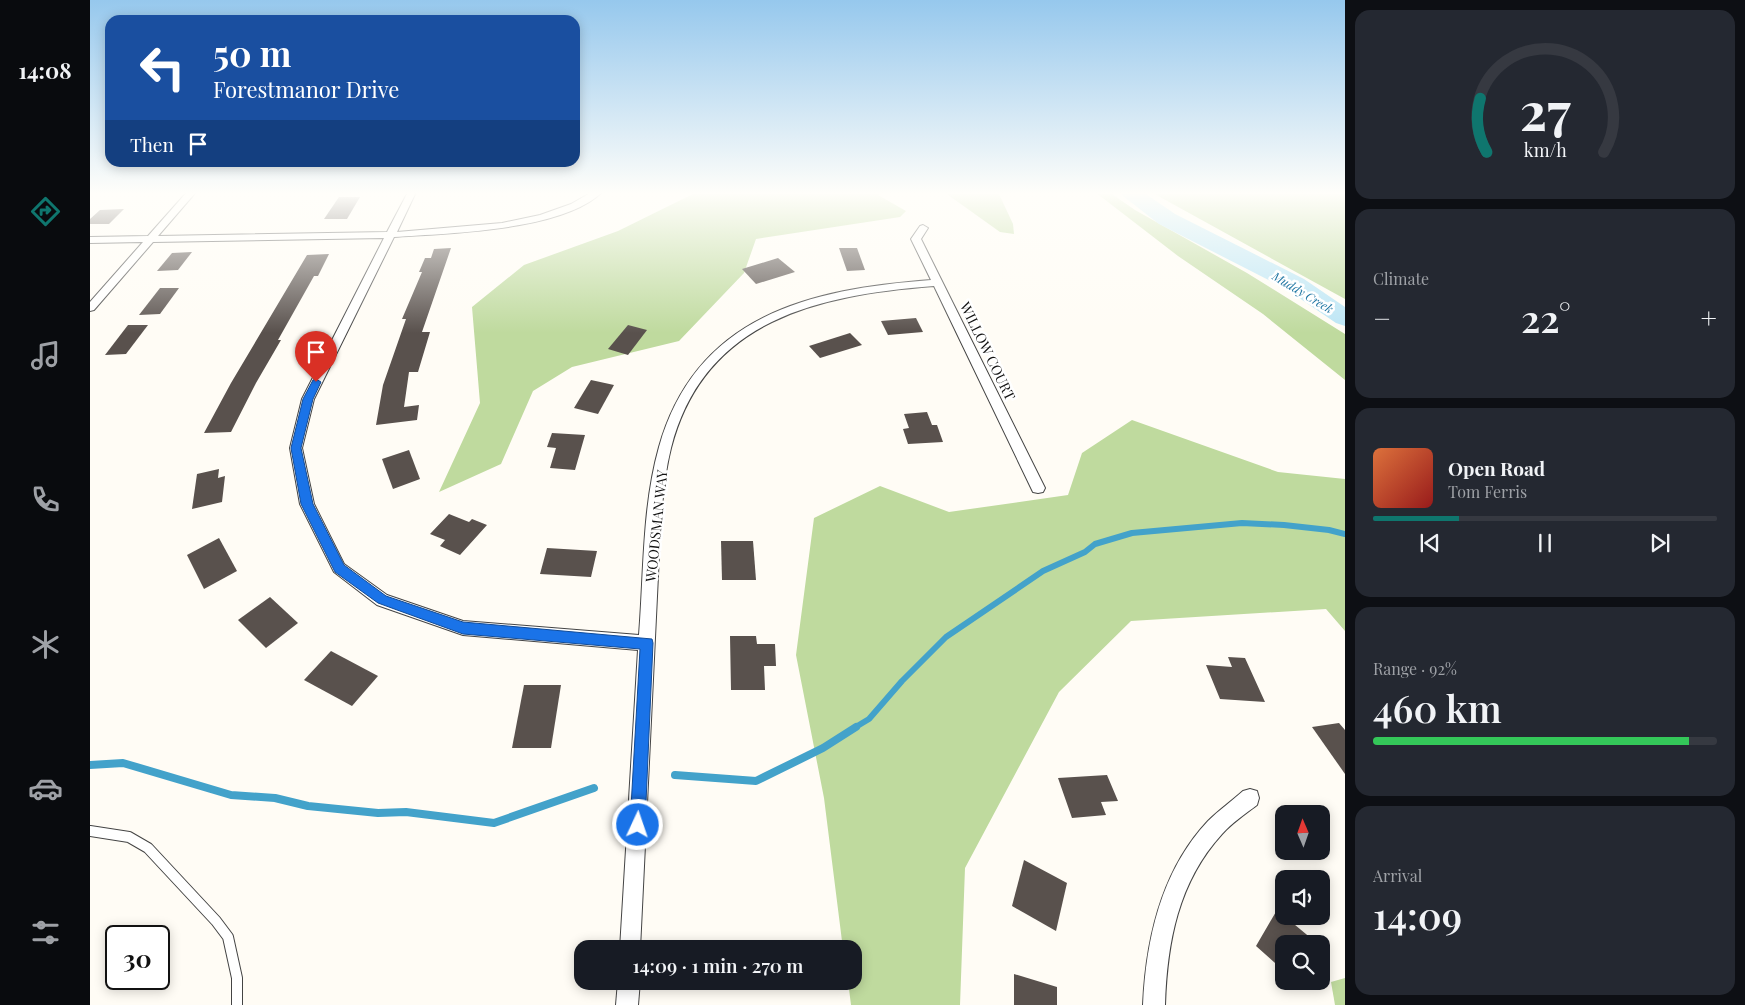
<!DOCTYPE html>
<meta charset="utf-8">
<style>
body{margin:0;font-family:"Playfair Display",serif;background:#242831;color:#f1f3f6;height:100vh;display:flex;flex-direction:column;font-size:19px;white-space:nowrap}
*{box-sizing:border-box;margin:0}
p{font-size:16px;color:#9ea1a6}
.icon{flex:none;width:28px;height:28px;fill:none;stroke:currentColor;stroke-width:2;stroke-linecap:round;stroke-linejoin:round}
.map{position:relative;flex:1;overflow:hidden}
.panel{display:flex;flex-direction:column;gap:10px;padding:10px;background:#0d0f14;width:400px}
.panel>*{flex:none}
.guide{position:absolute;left:15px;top:15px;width:475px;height:152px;border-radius:15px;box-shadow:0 2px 12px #0003;background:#1a4fa0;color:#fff;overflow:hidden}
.needle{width:32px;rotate:358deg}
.buttons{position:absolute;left:1185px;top:805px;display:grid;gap:10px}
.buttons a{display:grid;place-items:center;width:55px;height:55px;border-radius:10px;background:#171b24;box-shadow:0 2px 12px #0003;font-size:25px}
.speed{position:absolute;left:15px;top:925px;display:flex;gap:10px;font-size:25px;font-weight:700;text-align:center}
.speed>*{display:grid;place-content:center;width:65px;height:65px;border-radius:50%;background:#171b24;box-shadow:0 2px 12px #0003;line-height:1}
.speed .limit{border:2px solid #111;border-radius:8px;background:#fff;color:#111}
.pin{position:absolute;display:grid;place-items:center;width:42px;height:42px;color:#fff;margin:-51px -21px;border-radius:50% 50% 50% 0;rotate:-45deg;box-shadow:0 0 5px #0007}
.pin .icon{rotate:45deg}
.me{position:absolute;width:55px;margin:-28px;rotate:3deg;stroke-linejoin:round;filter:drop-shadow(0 0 4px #0008)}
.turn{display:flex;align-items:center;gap:18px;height:105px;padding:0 25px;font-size:22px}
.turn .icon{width:65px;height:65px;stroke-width:2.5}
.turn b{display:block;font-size:35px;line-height:42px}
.then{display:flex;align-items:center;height:48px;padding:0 25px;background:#0003;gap:10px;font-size:19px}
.big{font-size:38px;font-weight:600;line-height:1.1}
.panel .widget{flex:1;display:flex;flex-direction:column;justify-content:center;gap:8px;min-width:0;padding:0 18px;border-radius:15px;background:#242831}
.panel .dial{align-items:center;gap:0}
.dial svg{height:130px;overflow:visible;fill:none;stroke:#363941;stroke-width:7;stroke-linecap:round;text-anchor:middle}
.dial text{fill:#f1f3f6;stroke:none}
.song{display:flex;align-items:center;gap:15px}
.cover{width:60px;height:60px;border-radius:8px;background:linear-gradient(135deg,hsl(20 70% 55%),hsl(0 70% 35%))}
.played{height:5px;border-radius:2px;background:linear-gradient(90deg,#0f766e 25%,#363941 25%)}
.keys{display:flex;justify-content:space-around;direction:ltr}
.heat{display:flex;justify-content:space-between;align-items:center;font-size:28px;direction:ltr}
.charge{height:8px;border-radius:4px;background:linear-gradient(90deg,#34c759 92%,#363941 0)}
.trip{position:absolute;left:484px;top:940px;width:288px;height:50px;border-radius:15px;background:#171b24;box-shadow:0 2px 12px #0003;font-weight:600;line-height:50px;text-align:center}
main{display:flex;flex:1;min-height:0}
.tabs{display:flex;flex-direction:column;width:90px;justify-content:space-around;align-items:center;background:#090b0e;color:#9ea1a6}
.tabs .icon{width:35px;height:35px}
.tabs .active{color:#0f766e}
.tabs b{font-size:22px;color:#f1f3f6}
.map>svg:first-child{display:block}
.forest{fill:#bfda9e}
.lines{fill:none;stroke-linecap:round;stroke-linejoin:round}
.stream-far1{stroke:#43a2ca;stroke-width:6}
.stream{stroke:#43a2ca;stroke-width:8}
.river{fill:#bbe5f5;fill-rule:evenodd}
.building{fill:#59514d}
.service-casing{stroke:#444;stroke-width:12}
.minor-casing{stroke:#444;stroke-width:2}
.service{stroke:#fff;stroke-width:10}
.minor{fill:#fff;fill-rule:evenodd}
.route{fill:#1a73e8;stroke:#114b97}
.labels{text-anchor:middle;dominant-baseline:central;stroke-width:5;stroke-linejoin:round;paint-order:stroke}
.far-water-label{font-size:12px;font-style:italic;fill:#1c74a1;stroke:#fff}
.street-label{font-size:14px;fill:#111;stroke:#fff}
</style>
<main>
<nav class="tabs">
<b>14:08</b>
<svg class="icon active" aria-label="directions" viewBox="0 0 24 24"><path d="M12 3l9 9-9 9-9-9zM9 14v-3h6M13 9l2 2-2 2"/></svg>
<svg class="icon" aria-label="music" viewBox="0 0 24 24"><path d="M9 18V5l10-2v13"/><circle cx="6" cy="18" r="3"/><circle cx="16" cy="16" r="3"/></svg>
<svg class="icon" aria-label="phone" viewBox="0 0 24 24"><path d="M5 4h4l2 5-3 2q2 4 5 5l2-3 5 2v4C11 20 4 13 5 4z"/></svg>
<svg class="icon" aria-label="climate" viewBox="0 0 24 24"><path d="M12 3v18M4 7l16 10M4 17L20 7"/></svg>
<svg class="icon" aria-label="car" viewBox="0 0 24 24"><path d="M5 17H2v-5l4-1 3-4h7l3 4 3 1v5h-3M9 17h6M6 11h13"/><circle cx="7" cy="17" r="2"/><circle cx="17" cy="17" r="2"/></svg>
<svg class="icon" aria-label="filters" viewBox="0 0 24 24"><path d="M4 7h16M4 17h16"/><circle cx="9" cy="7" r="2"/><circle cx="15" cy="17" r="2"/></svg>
</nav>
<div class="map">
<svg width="1255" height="1005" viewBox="0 0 1255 1005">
<rect width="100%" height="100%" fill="#fffcf5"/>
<!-- forest -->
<g class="forest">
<polygon points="607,192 797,192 788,195 816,211 810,217 666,239 654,273 589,341 482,367 443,391 411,464 349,492 390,403 382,307 434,265 528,231"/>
<polygon points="854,192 908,192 923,224 924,234 910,232"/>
<polygon points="1005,192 1019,192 1045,210 1157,273 1255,334 1255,380 1173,314 1088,256"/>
<polygon points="1061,192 1255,192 1255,299"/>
<polygon points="1042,420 1188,472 1255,479 1255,631 1236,609 1041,621 969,692 875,868 870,1005 761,1005 758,981 762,981 762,949 753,949 734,798 706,655 724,518 790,486 859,512 978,495 992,453"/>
<polygon points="1255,978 1255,1005 1245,1005 1241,982"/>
</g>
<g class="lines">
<!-- stream-far1 -->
<polyline class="stream-far1" points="764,728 779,719 812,681 856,637 953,571 995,552 1005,544 1042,533 1152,523 1194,525 1239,530 1255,534"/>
<!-- stream -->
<g class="stream">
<polyline points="0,765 33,763 141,795 185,798 218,806 288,813 316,812 404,823 504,788"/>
<polyline points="585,775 666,781 733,748 766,727"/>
</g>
<!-- river -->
<polygon class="river" points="1030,192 1053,192 1085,214 1214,279 1255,307 1255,326 1246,323 1196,289 1069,224 1033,196"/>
</g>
<!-- building -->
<g class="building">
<polygon points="249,197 270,197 257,219 234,219"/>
<polygon points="34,209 19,224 0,224 0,219 10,210"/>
<polygon points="361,248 332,332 340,332 328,372 319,372 314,407 329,405 327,420 286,425 293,385 316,319 312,319 332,272 329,272 335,258 341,258 344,249"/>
<polygon points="749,248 767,248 775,270 757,271"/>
<polygon points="102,252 88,270 67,271 82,253"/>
<polygon points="239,254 228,276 224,276 188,340 191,340 166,383 141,432 114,433 141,383 217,255"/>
<polygon points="688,258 705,272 666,284 652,269"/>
<polygon points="70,288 89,288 70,314 49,315"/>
<polygon points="826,318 833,332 798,335 791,321"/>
<polygon points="38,325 58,325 36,354 15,355"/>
<polygon points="538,325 557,330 538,355 518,349"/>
<polygon points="760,333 772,345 730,358 719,346"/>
<polygon points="501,380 524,385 508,414 484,408"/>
<polygon points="837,412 842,425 847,425 853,442 818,444 813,429 819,428 814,414"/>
<polygon points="462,433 495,435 485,470 460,468 466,448 457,447"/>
<polygon points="319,450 330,479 303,489 292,459"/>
<polygon points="129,469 128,478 135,476 132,502 102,509 107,474"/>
<polygon points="359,514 379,522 382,519 397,525 370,555 350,546 355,540 340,534"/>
<polygon points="129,538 147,571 114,589 97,555"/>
<polygon points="631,541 663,541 666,580 632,580"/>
<polygon points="457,548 507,551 501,577 450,574"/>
<polygon points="180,597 208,623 176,648 148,620"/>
<polygon points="640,636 666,636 667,644 685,644 686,666 674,666 675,690 641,690"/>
<polygon points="241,651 288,676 262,706 214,680"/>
<polygon points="1138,657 1155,658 1175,702 1130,699 1116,665 1142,667"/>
<polygon points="434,685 471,685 461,748 422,748"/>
<polygon points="1249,723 1255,730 1255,774 1222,727"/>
<polygon points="1017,775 1028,801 1011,802 1016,815 982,818 968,778"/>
<polygon points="934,860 977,883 966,931 922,906"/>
<polygon points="1187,910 1228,944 1194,944 1194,971 1166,946"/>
<polygon points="924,974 967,987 967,1005 924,1005"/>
</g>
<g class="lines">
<!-- service casing -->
<g class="service-casing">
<polyline id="service" points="0,831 39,837 58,848 126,921 138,937 147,978 147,1005"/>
</g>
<!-- minor casing -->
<g class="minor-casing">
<g id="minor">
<path d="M 97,192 L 106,192 L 68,236 L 297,232 L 318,192 L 326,192 L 307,232 L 412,223 L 450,215 L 481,204 L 502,192 L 512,192 C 473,231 358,233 304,237 L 224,399 L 212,448 L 224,504 L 254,564 L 297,595 L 373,621 L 549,635 C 554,573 552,507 569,447 C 606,315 721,289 841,280 L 821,239 L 830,226 L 833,225 L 838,228 L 831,239 L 955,488 L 953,492 L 948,493 L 943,492 L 844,286 C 729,295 614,319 581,448 C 574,476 572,505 570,534 L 550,949 L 530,949 L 548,650 L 373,635 L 287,605 L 244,572 L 210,504 L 200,448 L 212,399 L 294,238 L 63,242 L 4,310 L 0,311 L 0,302 L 53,242 L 0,243 L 0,237 L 58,236 Z"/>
<path d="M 1160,789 L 1167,791 L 1169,798 L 1167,805 C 1155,814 1142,823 1132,834 C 1088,882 1077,943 1075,1005 L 1053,1005 C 1056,939 1071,871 1118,821 C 1129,810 1142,801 1153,791 Z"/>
<polygon points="528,981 550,981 548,1005 526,1005"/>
</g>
</g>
<!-- service -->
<use href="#service" class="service"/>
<!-- minor -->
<use href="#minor" class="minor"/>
</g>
<!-- sky -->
<linearGradient id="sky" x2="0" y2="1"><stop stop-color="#96c8ed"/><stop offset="0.58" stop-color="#fffefa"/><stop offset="1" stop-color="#fffefa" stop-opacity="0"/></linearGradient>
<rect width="1255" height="333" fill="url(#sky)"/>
<!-- route -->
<polygon class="route" points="226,379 231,382 223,399 211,448 223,504 254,565 296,596 373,622 562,639 563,643 555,825 553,830 548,833 542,830 540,825 550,649 373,634 288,603 245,572 211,504 201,448 213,399 223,380"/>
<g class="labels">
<!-- far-water labels -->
<g class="far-water-label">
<text transform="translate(1213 292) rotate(31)">Muddy Creek</text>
</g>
<!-- street labels -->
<g class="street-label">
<text transform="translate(898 351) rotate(64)">WILLOW COURT</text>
<text transform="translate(566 526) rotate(-84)">WOODSMAN WAY</text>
</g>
</g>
</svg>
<div class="buttons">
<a><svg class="needle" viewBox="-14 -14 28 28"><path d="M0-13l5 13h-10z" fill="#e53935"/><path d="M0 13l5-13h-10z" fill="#9ea1a6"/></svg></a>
<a><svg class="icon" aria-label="sound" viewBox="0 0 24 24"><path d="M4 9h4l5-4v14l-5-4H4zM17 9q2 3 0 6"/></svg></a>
<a><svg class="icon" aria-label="search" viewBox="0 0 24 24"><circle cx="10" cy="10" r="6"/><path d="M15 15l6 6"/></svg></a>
</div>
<div class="speed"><div class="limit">30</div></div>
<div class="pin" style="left:226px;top:382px;background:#d93025"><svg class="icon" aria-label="arrive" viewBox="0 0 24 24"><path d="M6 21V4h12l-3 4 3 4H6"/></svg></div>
<svg class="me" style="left:548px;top:825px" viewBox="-20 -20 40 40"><circle r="17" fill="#1a73e8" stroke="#fff" stroke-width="3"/><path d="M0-11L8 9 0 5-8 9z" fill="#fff"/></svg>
<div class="trip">14:09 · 1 min · 270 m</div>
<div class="guide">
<div class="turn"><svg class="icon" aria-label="left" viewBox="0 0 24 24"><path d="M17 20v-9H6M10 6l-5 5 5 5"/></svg><div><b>50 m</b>Forestmanor Drive</div></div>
<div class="then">Then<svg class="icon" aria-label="arrive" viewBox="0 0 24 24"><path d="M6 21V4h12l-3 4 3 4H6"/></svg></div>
</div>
</div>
<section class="panel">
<div class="widget dial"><svg viewBox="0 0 100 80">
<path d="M14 69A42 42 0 1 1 86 69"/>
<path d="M14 69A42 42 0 0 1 10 36" stroke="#0f766e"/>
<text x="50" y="56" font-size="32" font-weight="700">27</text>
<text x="50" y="72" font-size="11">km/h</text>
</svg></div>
<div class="widget"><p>Climate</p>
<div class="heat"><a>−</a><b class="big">22°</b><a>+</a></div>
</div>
<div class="widget">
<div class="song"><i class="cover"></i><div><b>Open Road</b><p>Tom Ferris</p></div></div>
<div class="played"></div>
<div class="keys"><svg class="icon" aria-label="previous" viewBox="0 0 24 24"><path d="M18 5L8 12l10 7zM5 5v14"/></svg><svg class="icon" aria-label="pause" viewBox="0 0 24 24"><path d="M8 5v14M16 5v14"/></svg><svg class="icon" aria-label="next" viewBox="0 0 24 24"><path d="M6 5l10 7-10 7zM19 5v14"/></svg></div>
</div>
<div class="widget"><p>Range · 92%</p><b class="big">460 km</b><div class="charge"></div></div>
<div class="widget"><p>Arrival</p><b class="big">14:09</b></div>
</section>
</main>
